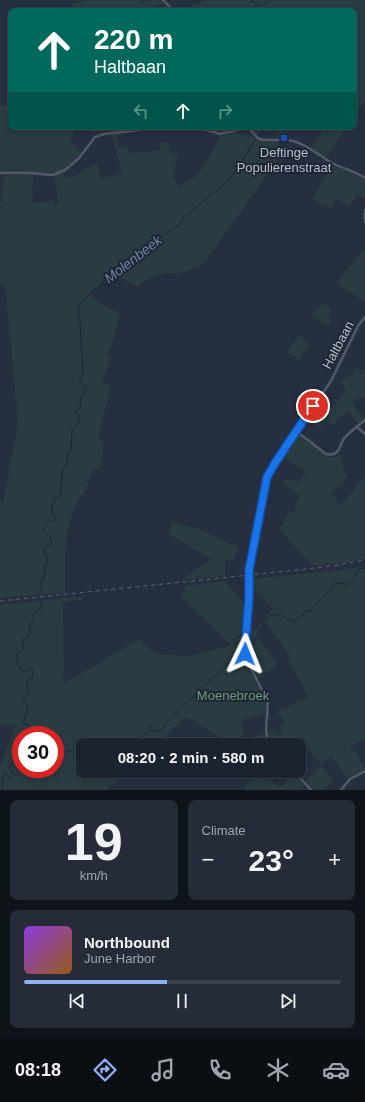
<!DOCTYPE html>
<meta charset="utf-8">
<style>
body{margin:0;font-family:Arial,sans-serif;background:#252b38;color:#f1f3f6;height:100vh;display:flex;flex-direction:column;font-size:15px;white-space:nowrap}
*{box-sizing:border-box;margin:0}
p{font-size:13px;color:#a0a4ab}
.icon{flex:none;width:22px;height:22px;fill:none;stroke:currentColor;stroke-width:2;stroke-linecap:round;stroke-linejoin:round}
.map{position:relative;height:790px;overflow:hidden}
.sheet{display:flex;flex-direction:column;gap:10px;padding:10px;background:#0f131a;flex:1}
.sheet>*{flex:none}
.top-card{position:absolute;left:8px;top:8px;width:349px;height:122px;border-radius:8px;box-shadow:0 2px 6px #0003,0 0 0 1px #3a404c;background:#00695c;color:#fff;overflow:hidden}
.speed{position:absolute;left:12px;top:726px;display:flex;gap:8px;font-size:20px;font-weight:700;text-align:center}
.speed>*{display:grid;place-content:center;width:52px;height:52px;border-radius:50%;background:#1c2330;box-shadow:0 2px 6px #0003,0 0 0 1px #3a404c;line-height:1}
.speed .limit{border:6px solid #d22;background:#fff;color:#111}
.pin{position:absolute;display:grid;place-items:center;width:34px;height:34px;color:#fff;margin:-17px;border:2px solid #fff;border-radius:50%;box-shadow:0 1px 4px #0007}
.me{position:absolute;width:44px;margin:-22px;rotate:2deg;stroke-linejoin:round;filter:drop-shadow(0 0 3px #0008)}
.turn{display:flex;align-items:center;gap:14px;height:84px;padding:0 20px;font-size:18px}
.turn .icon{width:52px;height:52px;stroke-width:2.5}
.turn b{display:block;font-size:28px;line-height:34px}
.lanes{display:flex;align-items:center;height:38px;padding:0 20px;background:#0003;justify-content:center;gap:20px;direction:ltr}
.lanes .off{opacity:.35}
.big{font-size:30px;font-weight:600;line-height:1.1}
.sheet .tile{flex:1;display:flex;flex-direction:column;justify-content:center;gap:6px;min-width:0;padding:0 14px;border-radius:8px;background:#252b38}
.sheet .dial{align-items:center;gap:0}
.dial b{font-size:52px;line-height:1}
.song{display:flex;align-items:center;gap:12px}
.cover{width:48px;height:48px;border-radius:6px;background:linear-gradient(135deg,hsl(270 70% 55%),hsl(30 70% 35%))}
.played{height:4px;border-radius:2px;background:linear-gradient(90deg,#8fb0f6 45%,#3a404c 45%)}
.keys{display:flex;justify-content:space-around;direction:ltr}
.heat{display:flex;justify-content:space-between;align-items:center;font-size:22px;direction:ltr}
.sheet .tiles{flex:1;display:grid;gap:10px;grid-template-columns:1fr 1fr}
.tile:last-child{grid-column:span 2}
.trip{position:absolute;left:76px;top:738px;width:230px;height:40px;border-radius:8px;background:#1c2330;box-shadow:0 2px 6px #0003,0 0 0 1px #3a404c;font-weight:600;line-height:40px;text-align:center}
.dock{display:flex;height:64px;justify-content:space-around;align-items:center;background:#0b0e13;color:#a0a4ab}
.dock .icon{width:28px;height:28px}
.dock .current{color:#8fb0f6}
.dock b{font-size:18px;color:#f1f3f6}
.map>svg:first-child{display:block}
.green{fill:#283c41;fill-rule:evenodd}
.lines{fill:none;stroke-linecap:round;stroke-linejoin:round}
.stream{stroke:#19253e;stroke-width:1}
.street{stroke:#525968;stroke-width:2.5}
.rail{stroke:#5c6576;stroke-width:1;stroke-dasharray:4 4;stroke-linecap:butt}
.route-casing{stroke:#114b97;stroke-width:10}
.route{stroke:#1a73e8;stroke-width:7}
.transit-dot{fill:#1a4fb4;stroke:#1f2635;stroke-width:1.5}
.labels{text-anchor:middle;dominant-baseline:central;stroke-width:4;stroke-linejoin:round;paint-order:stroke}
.poi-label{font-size:13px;fill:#b6bdca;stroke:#1f2635}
.street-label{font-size:13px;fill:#b6bdca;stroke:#1f2635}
.park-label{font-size:13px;fill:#6e9b7b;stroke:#1f2635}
.water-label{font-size:14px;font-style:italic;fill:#7085a8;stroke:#1f2635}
</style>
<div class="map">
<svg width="365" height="790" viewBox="0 0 365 790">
<rect width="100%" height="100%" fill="#262f40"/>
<!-- green -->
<g class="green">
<polygon points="87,0 139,0 141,3 148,0 161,0 164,4 134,11 75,11 72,4"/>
<polygon points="207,0 365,0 365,102 363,102 354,116 354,11 177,11"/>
<polygon points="0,105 11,105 11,127 68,127 70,129 72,127 75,127 76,129 70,141 81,153 64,169 57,173 51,174 33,172 0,172"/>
<polygon points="249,127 264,127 257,136"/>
<polygon points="282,127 287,127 285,134 283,138 277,137"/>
<polygon points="319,127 347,127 326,158 311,148 324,130"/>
<path d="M 127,132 L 127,134 L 116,135 L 119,147 L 126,145 L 130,153 L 160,151 L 160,143 L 168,143 L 170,153 L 178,153 L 173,177 L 179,187 L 189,180 L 191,180 C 206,168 211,153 219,137 L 235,133 L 242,133 L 264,141 L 277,141 L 278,149 L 277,158 L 275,164 L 204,263 L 185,272 L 177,274 L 166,273 L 159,274 L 145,281 L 137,287 L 113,273 L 89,296 L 120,314 L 113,341 L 107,356 L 111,357 L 102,382 L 111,386 L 99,433 L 99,440 L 104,442 L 100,469 L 94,469 L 85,491 L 77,502 L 71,518 L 67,533 L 65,562 L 65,592 L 0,598 L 0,501 L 3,504 L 18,425 L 5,285 L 0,284 L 0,203 L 1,203 L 4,175 L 33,175 L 32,203 L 54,201 L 55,206 L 59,205 L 54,176 L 63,173 L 66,179 L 84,172 L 83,170 L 97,163 L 101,179 L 122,173 L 112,134 Z"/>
<polygon points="332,165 351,172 365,179 365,198 357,194 349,207 336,199 331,208 312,199"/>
<polygon points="364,249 365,250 365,302 344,288 337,282"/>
<polygon points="323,302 332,310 327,316 332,320 327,326 312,315"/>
<polygon points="299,335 310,345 299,360 287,352"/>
<polygon points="358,368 361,372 365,369 365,395 362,398 360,397 356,401 354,399 352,401 356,405 354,407 365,419 359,423 347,411 337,422 335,404 346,391 341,381 351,375"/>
<polygon points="319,401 330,409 334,404 336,423 333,425 326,421 319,430 306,420"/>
<path d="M 297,434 L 328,457 L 333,457 L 339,455 L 341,456 L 344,471 L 347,477 L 331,493 L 339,502 L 336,504 L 337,505 C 348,499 350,496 356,486 L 355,484 L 365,478 L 365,559 L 341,563 L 313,566 L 279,529 L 291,510 L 294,513 L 296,509 L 294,507 L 300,496 L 283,484 L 286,479 L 288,480 L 290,479 L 293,481 L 295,479 L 300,482 L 306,472 L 282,455 Z"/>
<polygon points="172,522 202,530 239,548 233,560 226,559 225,576 182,580 211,559 168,533"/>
<polygon points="365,566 365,739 350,745 353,751 356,752 365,769 348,778 331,756 321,764 312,753 296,739 289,745 273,745 268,732 271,729 279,735 282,730 279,727 285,722 277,712 309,697 287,659 291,657 265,621 257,636 278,665 260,677 257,676 248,655 249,632 255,630 265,618 270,613 269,612 273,609 252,587 252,579 342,570"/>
<polygon points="224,581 246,605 243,631 229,643 180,596 186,590 184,586"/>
<path d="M 82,597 L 82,600 L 63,602 L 64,683 L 140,639 L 154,653 L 158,654 L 189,656 L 205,652 L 226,647 L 241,636 L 243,637 L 243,654 L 262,695 L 266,706 L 266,713 L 242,720 L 244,738 L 265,734 L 269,745 L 231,745 L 189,718 L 185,718 L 157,745 L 83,745 L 83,771 L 128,771 L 106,790 L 0,790 L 0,766 L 16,724 L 0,724 L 0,605 ZM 21,735 L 55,735 L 55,769 L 21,769 Z"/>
<polygon points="322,766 334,780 322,790 313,790 305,781"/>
<polygon points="258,771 281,788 287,781 276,771 292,771 304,785 299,790 243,790"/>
</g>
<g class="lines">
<!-- stream -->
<g class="stream">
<polyline points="250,0 257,4 261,8"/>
<polyline points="262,11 261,9 262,7 270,0"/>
<polyline points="258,136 265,127"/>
<path d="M 41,584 L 45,573 L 45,567 L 48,560 L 43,548 L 45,547 L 51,545 L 52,544 L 50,537 L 43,530 C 44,527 46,525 48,522 L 55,520 L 55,517 C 49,507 52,507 56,497 L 60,496 L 61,494 C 62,482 59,470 69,462 L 66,458 L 71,449 L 72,430 C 78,422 83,424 76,413 L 77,410 L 81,407 L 80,400 L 86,390 L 86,388 L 79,379 L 83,375 L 80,322 L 78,311 L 79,305 L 117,268 L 179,225 L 182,221 L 182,219 L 230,179 L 256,139"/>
<polyline points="40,592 40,591 42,585"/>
<path d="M 249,657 C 253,648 255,635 262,628 L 263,623 L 264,620 L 274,614 L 282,616 L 294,622 C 300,619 303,612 309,610 L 310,611 L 331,590 L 336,583 L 343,583 L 347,586 C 354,582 355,575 359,569 L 365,568"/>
<polyline points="23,735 29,727 29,725 25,724 23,722 25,719 28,706 23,702 23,700 28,694 27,688 28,684 27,680 33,677 32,669 30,668 25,672 22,672 21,670 21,667 18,665 16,654 23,649 23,639 28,636 30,633 29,629 33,620 33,614 40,610 41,602"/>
<polyline points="21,736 18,739 18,750 21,753"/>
<path d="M 131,745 L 136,741 L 142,740 L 143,736 L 146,733 L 149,727 L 151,727 L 152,731 C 156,729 159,733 163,730 L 164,726 L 167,722 L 227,664 L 233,663 L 246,662"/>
<polyline points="55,748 74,752 77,754 83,753"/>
<path d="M 1,790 C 4,784 2,779 4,774 L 11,778 L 14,775 L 9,769 L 10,764 L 21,757"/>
</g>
<!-- street -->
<g class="street">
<polyline points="163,0 174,11"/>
<polyline points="196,127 220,134 247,128"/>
<path d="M 247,127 L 259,139 C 271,141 282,139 293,141 C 309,145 320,157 334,164 C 344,169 355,171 365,178"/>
<polyline points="0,173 30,173 51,175 56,174 65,170 79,158 95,137 104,134 150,129 156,127"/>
<polyline points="365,210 365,222"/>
<polyline points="357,427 365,434"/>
<path d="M 296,431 L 326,454 C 330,455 334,455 338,451 C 340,448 341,443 343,440 C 349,432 358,426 365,420"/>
<path d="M 271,745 C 261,731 270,715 267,700 L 247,660 L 245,648 L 249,597 L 249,570 L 265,487 L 267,477 L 275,463 L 331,381 L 358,326 L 365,317"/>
<polyline points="294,771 311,790"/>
<polyline points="341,790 350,779 365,771"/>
</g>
<!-- rail -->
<polyline class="rail" points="0,601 307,569 338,565 365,560"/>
</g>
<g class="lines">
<!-- route casing -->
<g class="route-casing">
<polyline id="route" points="245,654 245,648 249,597 249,570 267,477 275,463 313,406"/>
</g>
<!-- route -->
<use href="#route" class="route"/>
</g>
<!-- markers -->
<rect class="transit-dot" x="280" y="134" width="8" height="8" rx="2"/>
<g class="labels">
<!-- poi labels -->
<g class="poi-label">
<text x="284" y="152">Deftinge<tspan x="284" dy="15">Populierenstraat</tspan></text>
</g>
<!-- street labels -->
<g class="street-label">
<text transform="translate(338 345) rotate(-62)">Haltbaan</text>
</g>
<!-- park labels -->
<g class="park-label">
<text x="233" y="695">Moenebroek</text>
</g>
<!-- water labels -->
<g class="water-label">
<text transform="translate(133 259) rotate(-38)">Molenbeek</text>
</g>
</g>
</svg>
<div class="speed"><div class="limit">30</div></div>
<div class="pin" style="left:313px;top:406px;background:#d93025"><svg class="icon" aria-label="arrive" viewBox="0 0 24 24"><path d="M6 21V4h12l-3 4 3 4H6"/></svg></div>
<svg class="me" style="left:245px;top:654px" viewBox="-20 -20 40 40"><path d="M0-17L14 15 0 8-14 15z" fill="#1a73e8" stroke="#fff" stroke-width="4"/></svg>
<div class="trip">08:20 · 2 min · 580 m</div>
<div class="top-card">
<div class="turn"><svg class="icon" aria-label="ahead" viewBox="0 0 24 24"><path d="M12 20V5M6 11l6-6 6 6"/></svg><div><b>220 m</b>Haltbaan</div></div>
<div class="lanes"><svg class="icon off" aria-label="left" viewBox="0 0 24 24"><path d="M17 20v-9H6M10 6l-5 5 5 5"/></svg><svg class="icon" aria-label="ahead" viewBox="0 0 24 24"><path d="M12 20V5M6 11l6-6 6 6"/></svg><svg class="icon off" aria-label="right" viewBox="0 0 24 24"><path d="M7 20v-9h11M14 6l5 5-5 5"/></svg></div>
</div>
</div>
<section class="sheet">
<div class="tiles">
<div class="tile dial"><b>19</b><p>km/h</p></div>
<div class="tile"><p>Climate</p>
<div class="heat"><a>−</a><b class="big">23°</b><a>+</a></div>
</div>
<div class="tile">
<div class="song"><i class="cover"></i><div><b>Northbound</b><p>June Harbor</p></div></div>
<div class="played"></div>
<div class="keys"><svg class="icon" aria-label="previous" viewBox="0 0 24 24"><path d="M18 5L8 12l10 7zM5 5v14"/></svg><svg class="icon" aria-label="pause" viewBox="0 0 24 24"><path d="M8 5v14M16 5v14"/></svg><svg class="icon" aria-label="next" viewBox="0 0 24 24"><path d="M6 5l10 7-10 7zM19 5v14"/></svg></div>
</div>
</div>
</section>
<nav class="dock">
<b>08:18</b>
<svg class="icon current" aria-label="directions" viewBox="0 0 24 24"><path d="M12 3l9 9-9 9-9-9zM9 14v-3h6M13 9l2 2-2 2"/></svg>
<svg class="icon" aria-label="music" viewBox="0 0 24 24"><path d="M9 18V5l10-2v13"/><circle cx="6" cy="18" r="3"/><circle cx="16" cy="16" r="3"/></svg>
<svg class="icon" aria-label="phone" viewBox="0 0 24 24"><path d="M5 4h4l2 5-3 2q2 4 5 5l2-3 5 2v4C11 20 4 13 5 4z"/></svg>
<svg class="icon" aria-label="climate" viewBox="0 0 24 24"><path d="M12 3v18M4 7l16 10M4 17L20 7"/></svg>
<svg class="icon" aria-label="car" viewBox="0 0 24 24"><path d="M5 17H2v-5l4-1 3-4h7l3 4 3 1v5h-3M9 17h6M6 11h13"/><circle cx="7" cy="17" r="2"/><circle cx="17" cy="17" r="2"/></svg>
</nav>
